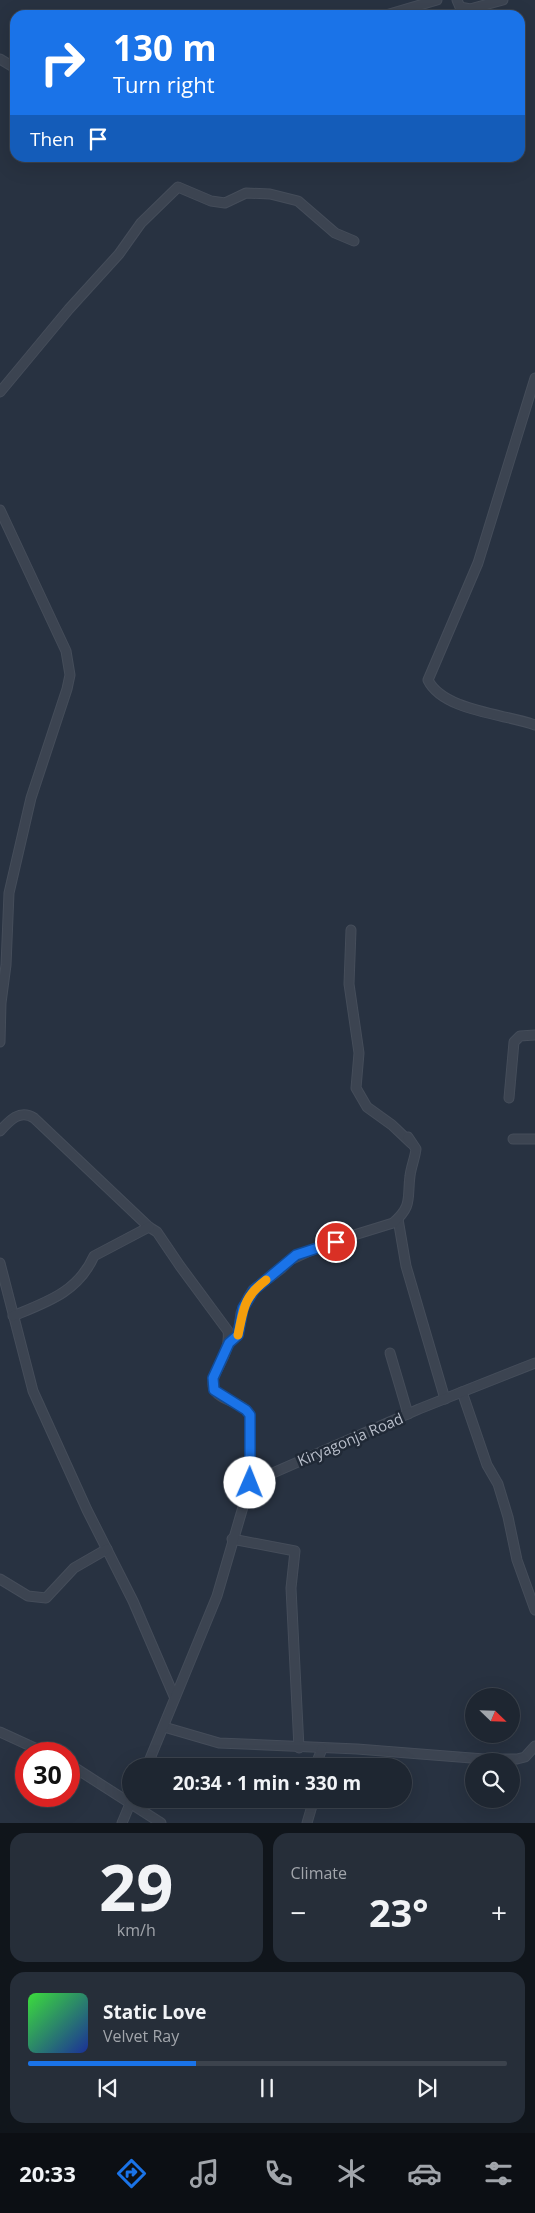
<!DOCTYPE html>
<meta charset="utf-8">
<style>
body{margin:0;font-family:"Open Sans",sans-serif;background:#262e39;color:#f1f3f6;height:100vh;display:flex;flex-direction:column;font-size:19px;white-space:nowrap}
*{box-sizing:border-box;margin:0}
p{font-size:16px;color:#a1a5ab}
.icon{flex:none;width:28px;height:28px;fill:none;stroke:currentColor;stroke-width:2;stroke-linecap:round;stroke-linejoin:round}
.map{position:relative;height:1823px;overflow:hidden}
.details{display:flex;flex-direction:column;gap:10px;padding:10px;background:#10151b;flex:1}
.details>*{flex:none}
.hud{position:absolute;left:10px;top:10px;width:515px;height:152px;border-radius:15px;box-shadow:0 5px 20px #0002,0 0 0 1px #3c434d;background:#1a73e8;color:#fff;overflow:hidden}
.needle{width:32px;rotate:113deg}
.tools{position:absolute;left:465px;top:1688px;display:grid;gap:10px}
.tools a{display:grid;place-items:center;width:55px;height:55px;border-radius:50%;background:#1e2631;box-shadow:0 5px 20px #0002,0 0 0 1px #3c434d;font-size:25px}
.speed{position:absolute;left:15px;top:1742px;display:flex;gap:10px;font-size:25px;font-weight:700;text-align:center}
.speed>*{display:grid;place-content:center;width:65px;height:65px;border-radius:50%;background:#1e2631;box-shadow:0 5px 20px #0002,0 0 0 1px #3c434d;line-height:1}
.speed .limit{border:8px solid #d22;background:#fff;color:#111}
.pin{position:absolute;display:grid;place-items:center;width:42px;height:42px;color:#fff;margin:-21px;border:2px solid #fff;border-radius:50%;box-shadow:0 1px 5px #0007}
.me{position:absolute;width:55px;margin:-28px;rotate:1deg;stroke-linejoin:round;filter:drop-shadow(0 0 4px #0008)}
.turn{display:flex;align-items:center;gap:18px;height:105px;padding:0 20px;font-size:22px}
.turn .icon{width:65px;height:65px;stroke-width:2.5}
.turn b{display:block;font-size:35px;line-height:42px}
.then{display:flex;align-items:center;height:48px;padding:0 20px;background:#0003;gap:10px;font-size:19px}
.big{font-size:38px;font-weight:700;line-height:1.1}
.details .tile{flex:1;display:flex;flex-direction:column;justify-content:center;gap:8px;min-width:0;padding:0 18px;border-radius:15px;background:#262e39}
.details .dial{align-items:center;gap:0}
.dial b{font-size:65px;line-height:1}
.song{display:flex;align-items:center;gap:15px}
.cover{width:60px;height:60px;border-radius:8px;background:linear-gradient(135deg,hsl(120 70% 55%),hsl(230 70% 35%))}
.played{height:5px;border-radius:2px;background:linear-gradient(90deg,#1a73e8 35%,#3c434d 35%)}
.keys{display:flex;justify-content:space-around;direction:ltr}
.heat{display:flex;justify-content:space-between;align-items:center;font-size:28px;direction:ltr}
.details .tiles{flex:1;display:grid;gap:10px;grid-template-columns:1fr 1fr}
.tile:last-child{grid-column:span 2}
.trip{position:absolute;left:122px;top:1758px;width:290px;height:50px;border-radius:25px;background:#1e2631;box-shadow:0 5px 20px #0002,0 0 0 1px #3c434d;font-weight:700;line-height:50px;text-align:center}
.menu{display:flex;height:80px;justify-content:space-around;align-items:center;background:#0c0f14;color:#a1a5ab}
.menu .icon{width:35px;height:35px}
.menu .on{color:#1a73e8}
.menu b{font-size:22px;color:#f1f3f6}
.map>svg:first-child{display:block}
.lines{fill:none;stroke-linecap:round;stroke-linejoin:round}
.minor-casing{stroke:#454d5a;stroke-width:11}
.minor{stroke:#3c4451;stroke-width:9}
.route-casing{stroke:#114b97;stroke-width:12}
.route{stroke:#1a73e8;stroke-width:9}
.slow{stroke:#f59e0b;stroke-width:9}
.labels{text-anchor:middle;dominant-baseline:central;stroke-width:5;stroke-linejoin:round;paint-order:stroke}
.street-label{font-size:15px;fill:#b9bfcb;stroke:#202936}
</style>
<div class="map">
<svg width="535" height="1823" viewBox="0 0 535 1823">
<rect width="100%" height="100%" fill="#283241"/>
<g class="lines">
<!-- minor casing -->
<g class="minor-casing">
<g id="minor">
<polyline points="457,0 460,7 470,9 503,0"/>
<polyline points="386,15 437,0"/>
<polyline points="0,59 15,68"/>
<path d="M 535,378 L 478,563 L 428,680 C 443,711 505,714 535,725"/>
<polyline points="0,392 69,309 119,254 141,223 178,187 211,201 225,203 246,193 270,194 298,201 335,233 354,241"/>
<polyline points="0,510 66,651 70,675 67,689 31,798 9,893 6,965 1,1003 0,1042"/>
<polyline points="351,930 349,984 359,1053 356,1088 367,1107 392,1125 411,1143"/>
<polyline points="509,1098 514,1042 520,1036 535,1035"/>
<path d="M 0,1131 C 10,1120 20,1109 34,1118 L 149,1227 L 157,1232 L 180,1266 L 228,1331 C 230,1347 223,1358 216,1372 C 202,1402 240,1397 250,1415 L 250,1483"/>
<polyline points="513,1139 535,1139"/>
<polyline points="398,1219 406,1266 445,1399"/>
<polyline points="0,1263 33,1391 87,1510 133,1601 174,1696"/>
<path d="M 13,1316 C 47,1302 78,1292 94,1256 L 149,1227"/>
<path d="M 229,1343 L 238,1335 L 241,1313 L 248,1298 L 253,1290 L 282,1268 L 290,1260 L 325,1244 L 393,1223 C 413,1206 407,1198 410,1176 C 411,1167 415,1158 416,1149 L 408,1137"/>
<polyline points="390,1353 408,1414"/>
<polyline points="462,1392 487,1465 498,1484 508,1517 517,1560 535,1610"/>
<polyline points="232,1539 295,1551 291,1588 299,1748"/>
<polyline points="0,1579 28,1596 46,1598 74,1568 107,1549"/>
<polyline points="164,1727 219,1743 357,1749 484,1759 517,1759 525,1757 535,1746"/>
<polyline points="0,1732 48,1754"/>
<polyline points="69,1764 161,1823"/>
<polyline points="147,1766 217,1596 250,1483 419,1409 535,1363"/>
<polyline points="315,1766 322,1749"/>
<polyline points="122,1823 132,1799"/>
<polyline points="307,1823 314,1799"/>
</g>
</g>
<!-- minor -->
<use href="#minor" class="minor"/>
</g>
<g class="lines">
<!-- route casing -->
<g class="route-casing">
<polyline id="route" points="250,1483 250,1415 246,1410 214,1390 213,1378 229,1343 238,1335 243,1308 254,1290 296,1255 336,1242"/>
</g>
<!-- route -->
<use href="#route" class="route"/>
<!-- slow -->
<path class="slow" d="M 238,1335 C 244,1308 243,1298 266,1280"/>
</g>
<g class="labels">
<!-- street labels -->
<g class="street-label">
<text transform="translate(350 1439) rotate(-23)">Kiryagonja Road</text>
</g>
</g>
</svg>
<div class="tools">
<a><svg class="needle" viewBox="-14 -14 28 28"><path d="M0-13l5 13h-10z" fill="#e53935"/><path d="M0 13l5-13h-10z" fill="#a1a5ab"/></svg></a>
<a><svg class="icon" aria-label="search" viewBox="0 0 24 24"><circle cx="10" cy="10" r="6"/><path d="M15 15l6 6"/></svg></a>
</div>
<div class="speed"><div class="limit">30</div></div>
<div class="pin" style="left:336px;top:1242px;background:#d93025"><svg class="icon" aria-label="arrive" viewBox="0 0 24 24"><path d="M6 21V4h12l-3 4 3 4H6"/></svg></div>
<svg class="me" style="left:250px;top:1483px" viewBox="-20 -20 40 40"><circle r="19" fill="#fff"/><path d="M0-13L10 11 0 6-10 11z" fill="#1a73e8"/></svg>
<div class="trip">20:34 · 1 min · 330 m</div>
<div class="hud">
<div class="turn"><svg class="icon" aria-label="right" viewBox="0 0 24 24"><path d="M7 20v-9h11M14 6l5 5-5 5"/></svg><div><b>130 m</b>Turn right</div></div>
<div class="then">Then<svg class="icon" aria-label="arrive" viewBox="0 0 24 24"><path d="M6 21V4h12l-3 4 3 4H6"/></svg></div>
</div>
</div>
<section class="details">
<div class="tiles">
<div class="tile dial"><b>29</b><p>km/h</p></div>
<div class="tile"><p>Climate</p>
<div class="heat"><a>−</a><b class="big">23°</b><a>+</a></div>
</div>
<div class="tile">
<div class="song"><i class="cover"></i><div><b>Static Love</b><p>Velvet Ray</p></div></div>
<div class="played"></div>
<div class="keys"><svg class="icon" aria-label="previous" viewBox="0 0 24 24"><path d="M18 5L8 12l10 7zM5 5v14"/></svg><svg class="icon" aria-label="pause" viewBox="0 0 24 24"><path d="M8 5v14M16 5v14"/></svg><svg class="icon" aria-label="next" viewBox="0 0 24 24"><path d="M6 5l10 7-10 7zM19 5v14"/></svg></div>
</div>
</div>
</section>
<nav class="menu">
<b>20:33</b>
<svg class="icon on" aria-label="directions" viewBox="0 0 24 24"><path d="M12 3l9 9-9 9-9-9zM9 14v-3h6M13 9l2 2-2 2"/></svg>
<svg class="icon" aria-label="music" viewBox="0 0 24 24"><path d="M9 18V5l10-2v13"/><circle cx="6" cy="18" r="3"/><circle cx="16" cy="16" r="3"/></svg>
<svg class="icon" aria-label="phone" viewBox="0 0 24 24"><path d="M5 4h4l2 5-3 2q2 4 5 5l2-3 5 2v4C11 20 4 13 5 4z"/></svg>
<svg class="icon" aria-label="climate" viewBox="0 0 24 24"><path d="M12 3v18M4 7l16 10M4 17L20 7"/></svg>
<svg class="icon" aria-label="car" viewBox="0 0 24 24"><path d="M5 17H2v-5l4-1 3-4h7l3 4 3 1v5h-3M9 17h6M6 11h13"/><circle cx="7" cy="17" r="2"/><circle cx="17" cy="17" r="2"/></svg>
<svg class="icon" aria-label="filters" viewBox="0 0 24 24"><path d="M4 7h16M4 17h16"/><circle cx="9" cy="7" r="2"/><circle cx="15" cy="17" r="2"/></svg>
</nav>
